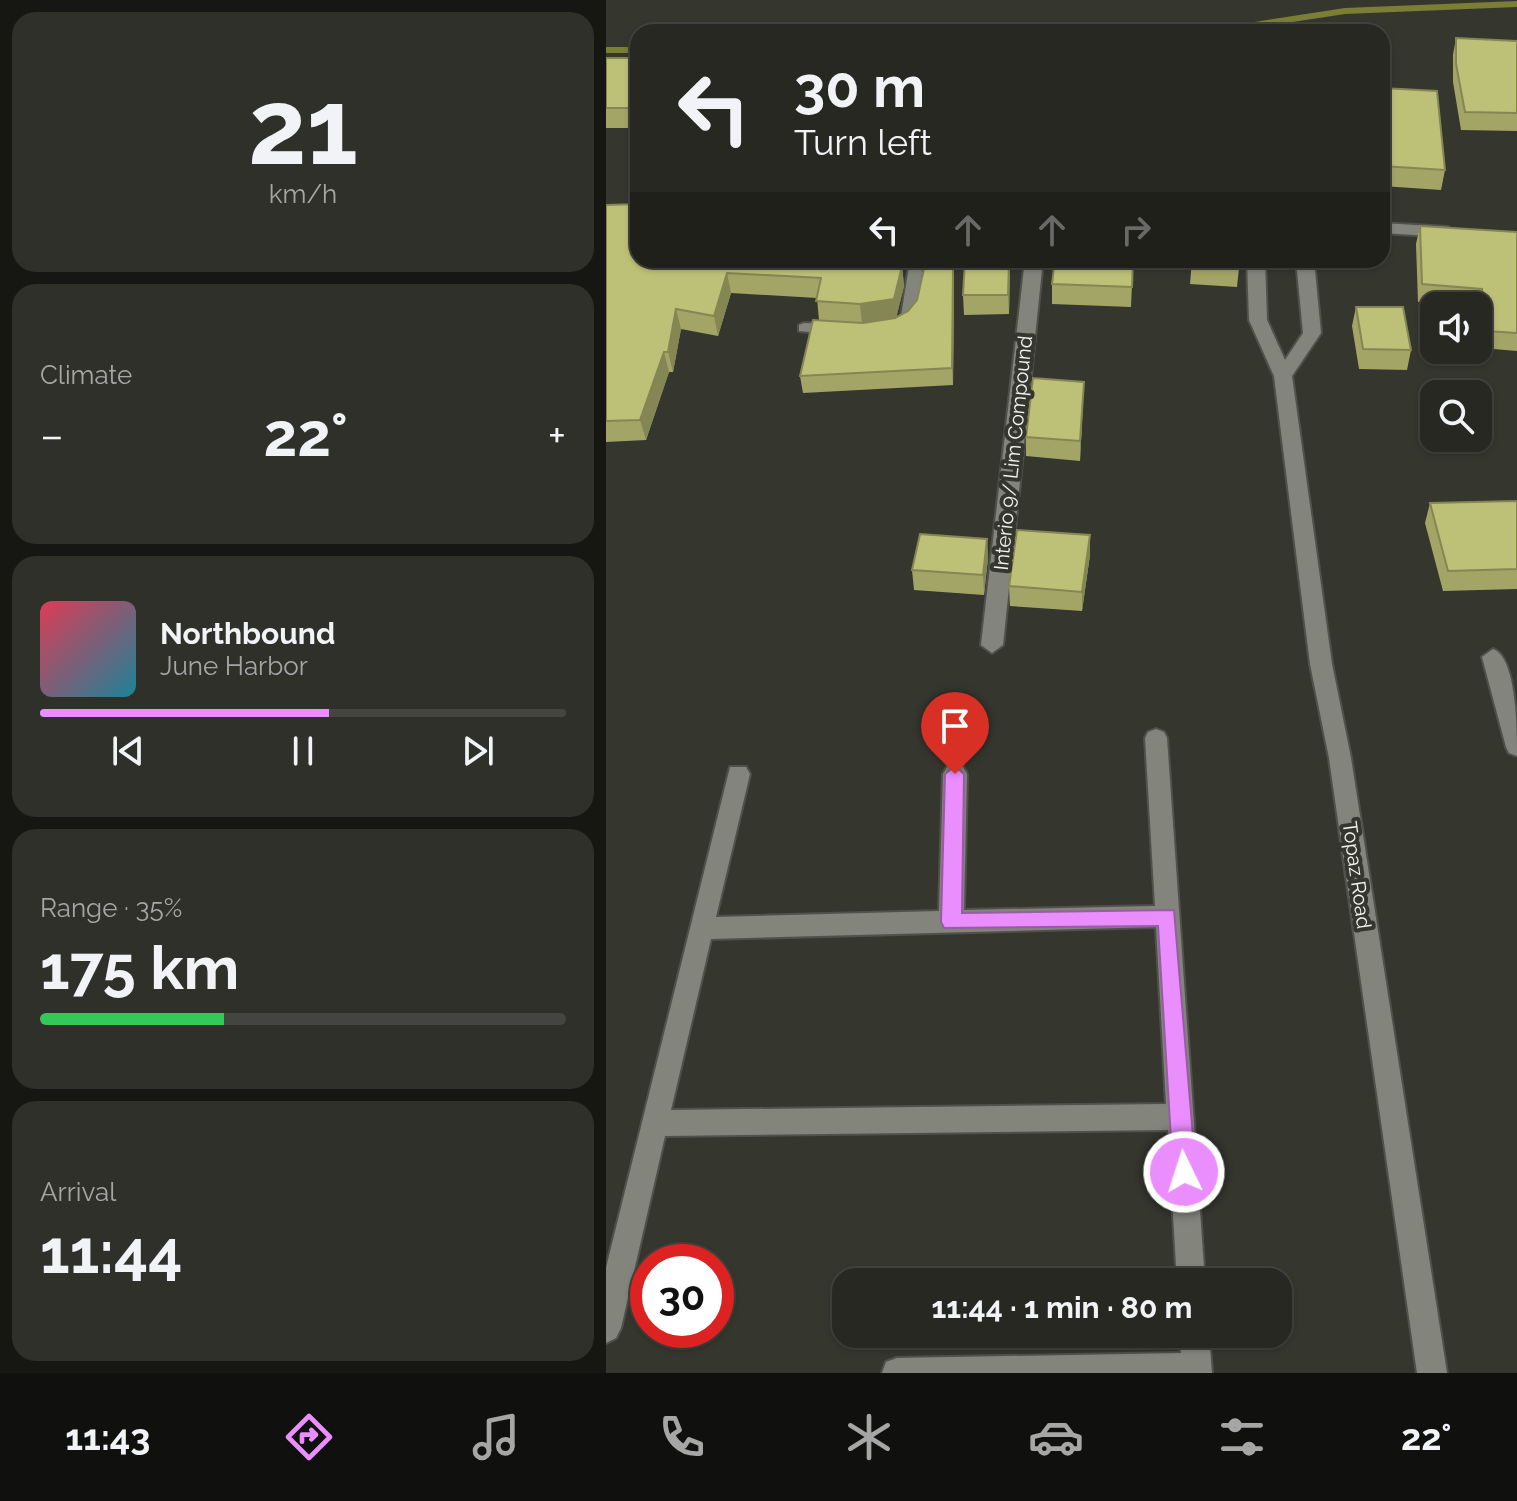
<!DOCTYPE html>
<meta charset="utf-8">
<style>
body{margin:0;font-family:Raleway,sans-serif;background:#30302a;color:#f1f3f6;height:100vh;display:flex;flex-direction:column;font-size:30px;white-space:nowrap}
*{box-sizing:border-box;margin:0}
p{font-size:26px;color:#a5a6a5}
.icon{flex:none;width:44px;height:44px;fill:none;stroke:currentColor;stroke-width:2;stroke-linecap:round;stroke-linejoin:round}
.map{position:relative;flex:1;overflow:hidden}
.drawer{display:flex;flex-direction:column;gap:12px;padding:12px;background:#161613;width:606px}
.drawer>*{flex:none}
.hud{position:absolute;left:24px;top:24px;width:760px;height:244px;border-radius:24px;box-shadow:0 2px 6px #0004,0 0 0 2px #444440;background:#282822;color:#f1f3f6;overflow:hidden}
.tools{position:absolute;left:814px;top:292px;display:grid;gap:16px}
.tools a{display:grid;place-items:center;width:72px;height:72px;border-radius:16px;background:#282822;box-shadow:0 2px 6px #0004,0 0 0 2px #444440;font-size:40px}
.speed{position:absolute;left:24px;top:1244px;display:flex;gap:16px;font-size:40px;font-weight:700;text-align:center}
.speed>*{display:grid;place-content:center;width:104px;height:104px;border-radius:50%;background:#282822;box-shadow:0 2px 6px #0004,0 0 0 2px #444440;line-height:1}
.speed .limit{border:12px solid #d22;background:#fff;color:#111}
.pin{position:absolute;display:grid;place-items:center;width:68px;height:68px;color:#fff;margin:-82px -34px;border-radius:50% 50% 50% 0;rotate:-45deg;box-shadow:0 0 8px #0007}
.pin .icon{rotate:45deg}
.me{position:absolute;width:88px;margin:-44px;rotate:356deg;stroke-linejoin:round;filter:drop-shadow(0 0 6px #0008)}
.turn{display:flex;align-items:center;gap:28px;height:168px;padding:0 32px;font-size:36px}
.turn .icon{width:104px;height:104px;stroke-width:2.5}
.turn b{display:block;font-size:56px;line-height:68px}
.lanes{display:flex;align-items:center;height:76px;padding:0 32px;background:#0003;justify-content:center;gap:40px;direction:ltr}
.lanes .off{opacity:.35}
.big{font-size:60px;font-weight:700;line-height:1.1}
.drawer .card{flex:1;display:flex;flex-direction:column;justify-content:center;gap:12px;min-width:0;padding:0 28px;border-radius:24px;background:#30302a}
.drawer .dial{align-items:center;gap:0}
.dial b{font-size:104px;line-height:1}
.song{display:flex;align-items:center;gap:24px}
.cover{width:96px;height:96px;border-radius:12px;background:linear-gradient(135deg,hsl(350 70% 55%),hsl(190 70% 35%))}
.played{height:8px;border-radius:4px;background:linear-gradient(90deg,#ea8dfd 55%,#444440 55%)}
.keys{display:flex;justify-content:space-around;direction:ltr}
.heat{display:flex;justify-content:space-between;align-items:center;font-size:44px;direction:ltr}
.charge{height:12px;border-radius:6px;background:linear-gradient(90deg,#34c759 35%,#444440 0)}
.trip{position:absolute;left:226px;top:1268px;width:460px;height:80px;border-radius:24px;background:#282822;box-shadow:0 2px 6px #0004,0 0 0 2px #444440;font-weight:700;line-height:80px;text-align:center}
.dock{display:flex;height:128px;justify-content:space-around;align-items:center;background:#10100e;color:#a5a6a5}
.dock .icon{width:56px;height:56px}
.dock .selected{color:#ea8dfd}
.dock b{font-size:36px;color:#f1f3f6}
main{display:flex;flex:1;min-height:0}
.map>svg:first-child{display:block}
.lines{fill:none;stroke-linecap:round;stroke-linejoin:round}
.stream{fill:#7b7e35;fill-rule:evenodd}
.service-casing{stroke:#51514b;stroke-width:4}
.minor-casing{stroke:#51514b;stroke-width:4}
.secondary-casing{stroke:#51514b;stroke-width:4}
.service{fill:#83847c;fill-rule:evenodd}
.minor{fill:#83847c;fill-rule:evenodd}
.secondary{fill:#83847c;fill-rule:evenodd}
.wall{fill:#a3a566}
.shaded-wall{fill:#848653}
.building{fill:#bdc077;stroke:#848653;stroke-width:2}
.route{fill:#ea8dfd;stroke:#985ca4;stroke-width:2}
.labels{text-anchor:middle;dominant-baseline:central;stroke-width:8;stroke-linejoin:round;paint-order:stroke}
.street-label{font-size:20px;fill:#f4f4f0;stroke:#35362e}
</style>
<main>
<section class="drawer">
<div class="card dial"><b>21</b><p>km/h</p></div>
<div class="card"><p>Climate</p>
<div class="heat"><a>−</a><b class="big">22°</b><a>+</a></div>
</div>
<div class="card">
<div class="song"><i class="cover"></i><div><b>Northbound</b><p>June Harbor</p></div></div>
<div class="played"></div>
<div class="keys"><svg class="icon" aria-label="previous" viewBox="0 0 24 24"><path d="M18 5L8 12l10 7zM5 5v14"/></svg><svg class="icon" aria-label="pause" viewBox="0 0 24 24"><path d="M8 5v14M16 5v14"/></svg><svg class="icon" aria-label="next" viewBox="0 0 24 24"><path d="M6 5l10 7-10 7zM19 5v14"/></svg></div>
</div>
<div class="card"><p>Range · 35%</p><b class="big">175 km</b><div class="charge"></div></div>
<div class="card"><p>Arrival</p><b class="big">11:44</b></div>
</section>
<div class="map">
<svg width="911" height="1373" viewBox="0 0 911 1373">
<rect width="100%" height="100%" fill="#35362e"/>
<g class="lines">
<!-- stream -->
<g class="stream">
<polygon points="911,1 911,7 739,14 621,32 598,32 603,29 739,8"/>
<rect x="0" y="47" width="32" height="6"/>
</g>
<!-- service casing -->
<g class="service-casing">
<g id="service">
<polygon points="304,260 318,260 309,318 292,332 285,327 295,316"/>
<polygon points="198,323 227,324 234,329 227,334 193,331 193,325"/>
</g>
</g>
<!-- minor casing -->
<g class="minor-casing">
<g id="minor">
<polygon points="419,260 437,260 397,645 386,653 375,645"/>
<polygon points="641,260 659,260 661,320 679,360 697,333 690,260 708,260 715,333 686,376 726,664 745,758 841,1373 811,1373 723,758 704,664 668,376 643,320"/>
<path d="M 887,649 C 911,657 911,733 911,756 L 903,753 L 900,747 L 876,657 Z"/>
<path d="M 550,729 L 558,732 L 561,738 L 599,1282 L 571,1282 L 562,1130 L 59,1136 L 15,1328 L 10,1338 L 0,1343 L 0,1268 L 124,767 L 140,767 L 144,774 L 110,917 L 333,911 L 337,774 L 341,767 L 357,767 L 361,774 L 358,910 L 549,906 L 539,738 L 542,732 ZM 550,927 L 560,1104 L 65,1110 L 105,939 Z"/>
<polygon points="573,1334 603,1334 606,1373 276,1373 280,1362 291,1358 575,1353"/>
</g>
</g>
<!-- secondary casing -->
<g class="secondary-casing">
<polygon id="secondary" points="776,223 842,227 850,232 842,237 776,233"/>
</g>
<!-- service -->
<use href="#service" class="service"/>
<!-- minor -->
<use href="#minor" class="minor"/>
<!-- secondary -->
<use href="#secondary" class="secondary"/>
</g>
<!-- wall -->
<g class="wall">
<polygon points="850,38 911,41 911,131 855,130 847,82 847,55"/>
<polygon points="32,46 32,128 0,128 0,58 28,58"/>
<polygon points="776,88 839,170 835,190 776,186"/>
<polygon points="0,205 273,266 296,266 298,286 290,318 302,311 347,269 348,286 347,385 197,393 194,376 213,320 211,298 125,293 112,336 75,329 67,372 63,372 40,440 0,442"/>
<polygon points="814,226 911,232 911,351 876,348 872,306 812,302 810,244"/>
<polygon points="404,260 403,314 358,315 357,295"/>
<polygon points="527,260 525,307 446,304 446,284"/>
<polygon points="586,260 633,268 631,287 584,284"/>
<polygon points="750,307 805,350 801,370 753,369 746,326"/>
<polygon points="477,402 474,461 420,456 420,437"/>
<polygon points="911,501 911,589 837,591 819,523 824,503"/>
<polygon points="484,535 484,555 476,611 404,606 403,586"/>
<polygon points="381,539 382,558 378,595 308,590 306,570"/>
</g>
<!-- shaded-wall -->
<g class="shaded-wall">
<polygon points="268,260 272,260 273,265 269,286 267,266"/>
<polygon points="404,260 404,273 403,314 402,295"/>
<polygon points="296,266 298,286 290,319 256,324 254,304"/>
<polygon points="347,269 348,286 347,385 346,368"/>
<polygon points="121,273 125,293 112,336 108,316"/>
<polygon points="70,309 75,329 67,372 62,352"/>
<polygon points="58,352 63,372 40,440 34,420"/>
<polygon points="478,382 477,402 474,461 474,441"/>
<polygon points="484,535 484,555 476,611 476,592"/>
<polygon points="381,539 382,558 378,595 377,575"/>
</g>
<!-- building -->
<g class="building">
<polygon points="850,38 911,41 911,113 859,112 850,64"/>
<polygon points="32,46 32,108 0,108 0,58 28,58"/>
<polygon points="776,88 831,91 839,170 776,166"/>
<polygon points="32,204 32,260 268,260 267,266 296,266 288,299 254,304 210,301 215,278 121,273 108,316 70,309 62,352 58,352 34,420 0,421 0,205"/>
<polygon points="814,226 911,232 911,333 881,331 876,289 816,284"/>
<polygon points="359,260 403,260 402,295 357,295"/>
<polygon points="449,260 527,260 526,287 446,284"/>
<polygon points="586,260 633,260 633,268 586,264"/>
<polygon points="318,269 347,269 346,368 194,376 207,320 257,323 289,318 302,311 311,300"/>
<polygon points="750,307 797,307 805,350 757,349"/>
<polygon points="427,378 478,382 474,441 420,437"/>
<polygon points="911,501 911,569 842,571 824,503"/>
<polygon points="411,530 484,535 476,592 403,586"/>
<polygon points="314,534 381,539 377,575 306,570"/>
</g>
<!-- route -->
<polygon class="route" points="349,766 358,774 356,913 568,910 590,1172 586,1180 578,1183 570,1180 567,1172 552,926 338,928 335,922 339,774"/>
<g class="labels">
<!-- street labels -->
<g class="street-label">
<text transform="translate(407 453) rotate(-84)">Interio 9/ Lim Compound</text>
<text transform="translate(751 875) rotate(82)">Topaz Road</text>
</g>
</g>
</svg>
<div class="tools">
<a><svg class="icon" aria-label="sound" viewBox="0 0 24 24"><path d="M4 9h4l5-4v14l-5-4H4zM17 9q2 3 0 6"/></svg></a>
<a><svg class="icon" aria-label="search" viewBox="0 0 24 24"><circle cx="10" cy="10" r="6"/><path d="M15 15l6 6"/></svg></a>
</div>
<div class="speed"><div class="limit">30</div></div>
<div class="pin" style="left:349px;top:774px;background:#d93025"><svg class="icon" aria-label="arrive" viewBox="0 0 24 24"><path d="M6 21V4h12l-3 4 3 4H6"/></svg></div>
<svg class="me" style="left:578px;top:1172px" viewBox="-20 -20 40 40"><circle r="17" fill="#ea8dfd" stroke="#fff" stroke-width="3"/><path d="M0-11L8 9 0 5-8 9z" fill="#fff"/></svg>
<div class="trip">11:44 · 1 min · 80 m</div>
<div class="hud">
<div class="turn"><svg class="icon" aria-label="left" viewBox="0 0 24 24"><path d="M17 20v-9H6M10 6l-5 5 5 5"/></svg><div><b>30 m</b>Turn left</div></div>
<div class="lanes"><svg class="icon" aria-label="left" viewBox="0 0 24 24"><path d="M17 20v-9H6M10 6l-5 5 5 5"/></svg><svg class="icon off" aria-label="ahead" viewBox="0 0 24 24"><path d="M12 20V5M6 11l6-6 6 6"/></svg><svg class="icon off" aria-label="ahead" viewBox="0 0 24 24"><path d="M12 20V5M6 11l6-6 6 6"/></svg><svg class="icon off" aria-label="right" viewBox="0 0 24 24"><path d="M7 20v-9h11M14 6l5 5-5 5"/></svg></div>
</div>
</div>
</main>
<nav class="dock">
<b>11:43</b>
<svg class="icon selected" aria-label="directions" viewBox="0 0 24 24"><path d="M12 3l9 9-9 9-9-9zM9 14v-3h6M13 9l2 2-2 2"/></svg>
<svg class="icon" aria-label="music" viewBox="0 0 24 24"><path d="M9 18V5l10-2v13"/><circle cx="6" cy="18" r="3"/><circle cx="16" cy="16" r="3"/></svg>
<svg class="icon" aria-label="phone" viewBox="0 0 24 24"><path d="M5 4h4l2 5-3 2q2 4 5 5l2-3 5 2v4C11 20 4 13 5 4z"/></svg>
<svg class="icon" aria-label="climate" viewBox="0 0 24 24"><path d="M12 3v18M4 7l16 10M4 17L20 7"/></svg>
<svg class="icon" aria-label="car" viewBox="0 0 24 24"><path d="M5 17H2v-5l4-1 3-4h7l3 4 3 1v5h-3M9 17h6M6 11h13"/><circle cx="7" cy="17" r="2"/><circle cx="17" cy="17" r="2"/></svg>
<svg class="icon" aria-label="filters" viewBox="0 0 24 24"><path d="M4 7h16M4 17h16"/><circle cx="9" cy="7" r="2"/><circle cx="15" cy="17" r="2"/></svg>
<b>22°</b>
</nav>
